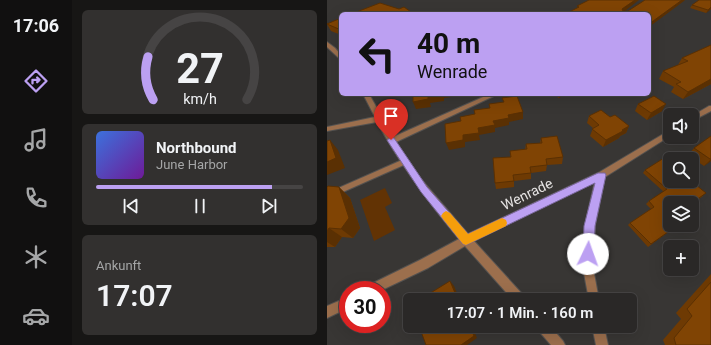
<!DOCTYPE html>
<html lang="de">
<meta charset="utf-8">
<style>
body{margin:0;font-family:Roboto,sans-serif;background:#32302f;color:#f1f3f6;height:100vh;display:flex;flex-direction:column;font-size:15px;white-space:nowrap}
*{box-sizing:border-box;margin:0}
p{font-size:13px;color:#a5a6a7}
.icon{flex:none;width:22px;height:22px;fill:none;stroke:currentColor;stroke-width:2;stroke-linecap:round;stroke-linejoin:round}
.map{position:relative;flex:1;overflow:hidden}
.side{display:flex;flex-direction:column;gap:10px;padding:10px;background:#171615;width:255px}
.side>*{flex:none}
.guide{position:absolute;left:12px;top:12px;width:312px;height:84px;border-radius:6px;box-shadow:0 4px 16px #0002,0 0 0 1px #464444;background:#bca0f2;color:#111;overflow:hidden}
.tools{position:absolute;left:336px;top:108px;display:grid;gap:8px}
.tools a{display:grid;place-items:center;width:36px;height:36px;border-radius:6px;background:#2a2827;box-shadow:0 4px 16px #0002,0 0 0 1px #464444;font-size:20px}
.speed{position:absolute;left:12px;top:281px;display:flex;gap:8px;font-size:20px;font-weight:700;text-align:center}
.speed>*{display:grid;place-content:center;width:52px;height:52px;border-radius:50%;background:#2a2827;box-shadow:0 4px 16px #0002,0 0 0 1px #464444;line-height:1}
.speed .limit{border:6px solid #d22;background:#fff;color:#111}
.pin{position:absolute;display:grid;place-items:center;width:34px;height:34px;color:#fff;margin:-41px -17px;border-radius:50% 50% 50% 0;rotate:-45deg;box-shadow:0 0 4px #0007}
.pin .icon{rotate:45deg}
.me{position:absolute;width:44px;margin:-22px;rotate:3deg;stroke-linejoin:round;filter:drop-shadow(0 0 3px #0008)}
.turn{display:flex;align-items:center;gap:14px;height:84px;padding:0 12px;font-size:18px}
.turn .icon{width:52px;height:52px;stroke-width:2.5}
.turn b{display:block;font-size:28px;line-height:34px}
.big{font-size:30px;font-weight:600;line-height:1.1}
.side .tile{flex:1;display:flex;flex-direction:column;justify-content:center;gap:6px;min-width:0;padding:0 14px;border-radius:6px;background:#32302f}
.side .dial{align-items:center;gap:0}
.dial svg{height:104px;overflow:visible;fill:none;stroke:#464444;stroke-width:7;stroke-linecap:round;text-anchor:middle}
.dial text{fill:#f1f3f6;stroke:none}
.song{display:flex;align-items:center;gap:12px}
.cover{width:48px;height:48px;border-radius:6px;background:linear-gradient(135deg,hsl(220 70% 55%),hsl(280 70% 35%))}
.played{height:4px;border-radius:2px;background:linear-gradient(90deg,#bca0f2 85%,#464444 85%)}
.keys{display:flex;justify-content:space-around;direction:ltr}
.trip{position:absolute;left:76px;top:293px;width:234px;height:40px;border-radius:6px;background:#2a2827;box-shadow:0 4px 16px #0002,0 0 0 1px #464444;font-weight:600;line-height:40px;text-align:center}
main{display:flex;flex:1;min-height:0}
.tabs{display:flex;flex-direction:column;width:72px;justify-content:space-around;align-items:center;background:#111010;color:#a5a6a7}
.tabs .icon{width:28px;height:28px}
.tabs .current{color:#bca0f2}
.tabs b{font-size:18px;color:#f1f3f6}
.map>svg:first-child{display:block}
.green{fill:#623304}
.lines{fill:none;stroke-linecap:round;stroke-linejoin:round}
.service-casing{stroke:#545250;stroke-width:2}
.minor-casing{stroke:#545250;stroke-width:2}
.service{fill:#9c6f4d;fill-rule:evenodd}
.minor{fill:#9c6f4d;fill-rule:evenodd}
.wall{fill:#6e3a03}
.shaded-wall{fill:#5a3003}
.building{fill:#804404;stroke:#5a3003}
.route{fill:#bca0f2;stroke:#7a689d}
.slow{fill:#f59e0b}
.labels{text-anchor:middle;dominant-baseline:central;stroke-width:4;stroke-linejoin:round;paint-order:stroke}
.street-label{font-size:14px;fill:#e4e2e1;stroke:#383634}
</style>
<main>
<nav class="tabs">
<b>17:06</b>
<svg class="icon current" aria-label="directions" viewBox="0 0 24 24"><path d="M12 3l9 9-9 9-9-9zM9 14v-3h6M13 9l2 2-2 2"/></svg>
<svg class="icon" aria-label="music" viewBox="0 0 24 24"><path d="M9 18V5l10-2v13"/><circle cx="6" cy="18" r="3"/><circle cx="16" cy="16" r="3"/></svg>
<svg class="icon" aria-label="phone" viewBox="0 0 24 24"><path d="M5 4h4l2 5-3 2q2 4 5 5l2-3 5 2v4C11 20 4 13 5 4z"/></svg>
<svg class="icon" aria-label="climate" viewBox="0 0 24 24"><path d="M12 3v18M4 7l16 10M4 17L20 7"/></svg>
<svg class="icon" aria-label="car" viewBox="0 0 24 24"><path d="M5 17H2v-5l4-1 3-4h7l3 4 3 1v5h-3M9 17h6M6 11h13"/><circle cx="7" cy="17" r="2"/><circle cx="17" cy="17" r="2"/></svg>
</nav>
<section class="side">
<div class="tile dial"><svg viewBox="0 0 100 80">
<path d="M14 69A42 42 0 1 1 86 69"/>
<path d="M14 69A42 42 0 0 1 10 36" stroke="#bca0f2"/>
<text x="50" y="56" font-size="32" font-weight="700">27</text>
<text x="50" y="72" font-size="11">km/h</text>
</svg></div>
<div class="tile">
<div class="song"><i class="cover"></i><div><b>Northbound</b><p>June Harbor</p></div></div>
<div class="played"></div>
<div class="keys"><svg class="icon" aria-label="previous" viewBox="0 0 24 24"><path d="M18 5L8 12l10 7zM5 5v14"/></svg><svg class="icon" aria-label="pause" viewBox="0 0 24 24"><path d="M8 5v14M16 5v14"/></svg><svg class="icon" aria-label="next" viewBox="0 0 24 24"><path d="M6 5l10 7-10 7zM19 5v14"/></svg></div>
</div>
<div class="tile"><p>Ankunft</p><b class="big">17:07</b></div>
</section>
<div class="map">
<svg width="384" height="345" viewBox="0 0 384 345">
<rect width="100%" height="100%" fill="#383634"/>
<!-- green -->
<polygon class="green" points="58,188 65,203 58,207 68,230 47,241 33,200"/>
<g class="lines">
<!-- service casing -->
<g class="service-casing">
<polygon id="service" points="75,160 79,160 80,162 79,164 0,199 0,193"/>
</g>
<!-- minor casing -->
<g class="minor-casing">
<g id="minor">
<polygon points="0,42 8,48 14,55 14,60 0,47"/>
<path d="M 36,94 L 42,94 L 66,137 L 163,94 L 171,94 L 69,142 L 94,179 L 141,234 L 271,173 L 343,130 L 343,136 L 278,177 L 268,225 L 266,268 L 272,300 L 262,300 L 256,268 L 258,225 L 268,181 L 147,241 L 197,296 L 198,300 L 186,300 L 138,246 L 101,268 L 55,290 L 39,290 L 40,286 L 93,260 L 132,239 C 101,202 73,164 50,122 L 0,131 L 0,127 L 48,117 Z"/>
<polygon points="382,106 384,106 384,111 365,121 365,116"/>
<polygon points="21,297 21,308 0,318 0,306"/>
<polygon points="209,326 223,326 236,341 238,345 224,345 211,330"/>
<polygon points="265,326 277,326 281,345 269,345"/>
</g>
</g>
<!-- service -->
<use href="#service" class="service"/>
<!-- minor -->
<use href="#minor" class="minor"/>
</g>
<!-- wall -->
<g class="wall">
<polygon points="384,0 384,9 379,13 363,8 365,5"/>
<polygon points="14,18 14,35 4,31 0,24"/>
<polygon points="384,45 384,84 356,99 344,92 347,87 332,79 336,71 351,65 355,58"/>
<polygon points="224,94 238,94 232,98"/>
<polygon points="311,104 335,111 320,120 308,111"/>
<polygon points="262,116 283,117 302,126 299,133 293,136 292,138 276,147 263,136 266,128 260,123"/>
<polygon points="384,136 384,161 377,166 361,155 367,148"/>
<polygon points="214,138 236,157 235,164 220,165 219,171 204,173 204,179 187,181 187,187 169,189 168,183 183,157 183,151 198,150 199,144 213,143"/>
<polygon points="318,170 376,196 365,204 343,225 348,225 347,226 348,227 321,247 301,225 303,223 324,209 319,204 322,201 337,192 316,173"/>
<polygon points="0,187 12,187 23,198 33,228 26,238 15,237 8,247 0,247"/>
<polygon points="384,274 384,345 338,345 336,340 354,319 349,313"/>
</g>
<!-- shaded-wall -->
<g class="shaded-wall">
<polygon points="308,0 312,0 294,14 295,9"/>
<polygon points="355,0 358,0 357,1 322,27 322,24"/>
<polygon points="384,7 384,9 379,13 381,10"/>
<polygon points="384,79 384,84 356,99 361,92"/>
<polygon points="114,94 131,94 132,96 117,98 117,101 103,103 104,107 89,109 86,102 101,96"/>
<polygon points="233,94 238,94 232,98"/>
<polygon points="339,104 335,111 320,120 324,113"/>
<polygon points="196,112 196,119 182,122 182,125 168,128 168,132 152,135 153,140 138,142 138,147 122,150 119,143 166,121 181,115"/>
<polygon points="302,126 299,133 293,136 292,138 276,147 279,140"/>
<polygon points="3,140 11,150 18,168 0,175 0,162"/>
<polygon points="384,159 384,161 377,166"/>
<polygon points="12,187 23,198 33,228 26,238 14,229"/>
<polygon points="2,228 15,237 8,247 0,242 0,231"/>
<polygon points="123,281 127,286 133,300 131,300"/>
<polygon points="143,326 145,326 150,338 140,345 134,345"/>
</g>
<!-- building -->
<g class="building">
<polygon points="262,0 308,0 295,9 296,11 301,11 318,0 355,0 322,24 322,14 238,14 252,7 250,6"/>
<polygon points="372,0 384,0 384,7 381,10 365,5"/>
<polygon points="53,3 72,9 77,7 87,14 24,14"/>
<polygon points="14,18 14,30 0,24"/>
<polygon points="384,45 384,79 361,92 349,84 354,82 336,71 361,61 355,58"/>
<polygon points="86,94 114,94 101,96 101,99 86,102"/>
<polygon points="190,96 196,112 181,115 182,118 166,121 168,125 151,128 152,133 136,135 136,140 119,143 118,124 134,121 133,117 148,114 147,110 163,108 162,104 177,102 175,98"/>
<polygon points="327,96 339,104 324,113 311,104"/>
<polygon points="274,110 283,117 288,115 302,126 295,130 296,131 279,140 265,129 272,125 262,116"/>
<polygon points="230,136 236,157 219,159 220,165 203,167 204,173 186,175 187,181 168,183 166,158 184,157 183,151 200,149 199,144 215,143 214,138"/>
<polygon points="384,136 384,159 383,159 367,148"/>
<polygon points="3,140 9,158 0,162 0,141"/>
<polygon points="337,158 343,164 343,181 364,181 379,193 365,203 343,203 343,225 347,225 348,227 324,244 303,223 327,207 322,201 340,189 318,170"/>
<polygon points="1,186 12,187 22,218 14,229 2,228 0,231 0,187"/>
<polygon points="365,204 368,206 365,209"/>
<polygon points="123,281 131,300 92,300"/>
<polygon points="384,282 384,345 349,345 347,338 365,316 360,309"/>
<polygon points="92,326 143,326 147,336 134,345 99,345"/>
</g>
<!-- route -->
<polygon class="route" points="64,137 67,138 100,187 141,234 271,173 278,173 279,175 268,226 267,254 265,258 261,260 257,258 256,254 257,226 268,183 139,245 136,244 94,192 60,140"/>
<!-- slow -->
<polygon class="slow" points="119,211 123,213 141,234 175,218 179,220 180,223 179,226 139,245 136,244 116,219 114,216 116,213"/>
<g class="labels">
<!-- street labels -->
<g class="street-label">
<text transform="translate(200 194) rotate(-26)">Wenrade</text>
</g>
</g>
</svg>
<div class="tools">
<a><svg class="icon" aria-label="sound" viewBox="0 0 24 24"><path d="M4 9h4l5-4v14l-5-4H4zM17 9q2 3 0 6"/></svg></a>
<a><svg class="icon" aria-label="search" viewBox="0 0 24 24"><circle cx="10" cy="10" r="6"/><path d="M15 15l6 6"/></svg></a>
<a><svg class="icon" aria-label="layers" viewBox="0 0 24 24"><path d="M12 4l9 5-9 5-9-5zM3 14l9 5 9-5"/></svg></a>
<a>+</a>
</div>
<div class="speed"><div class="limit">30</div></div>
<div class="pin" style="left:64px;top:140px;background:#d93025"><svg class="icon" aria-label="arrive" viewBox="0 0 24 24"><path d="M6 21V4h12l-3 4 3 4H6"/></svg></div>
<svg class="me" style="left:261px;top:254px" viewBox="-20 -20 40 40"><circle r="19" fill="#fff"/><path d="M0-13L10 11 0 6-10 11z" fill="#bca0f2"/></svg>
<div class="trip">17:07 · 1 Min. · 160 m</div>
<div class="guide">
<div class="turn"><svg class="icon" aria-label="left" viewBox="0 0 24 24"><path d="M17 20v-9H6M10 6l-5 5 5 5"/></svg><div><b>40 m</b>Wenrade</div></div>
</div>
</div>
</main>
